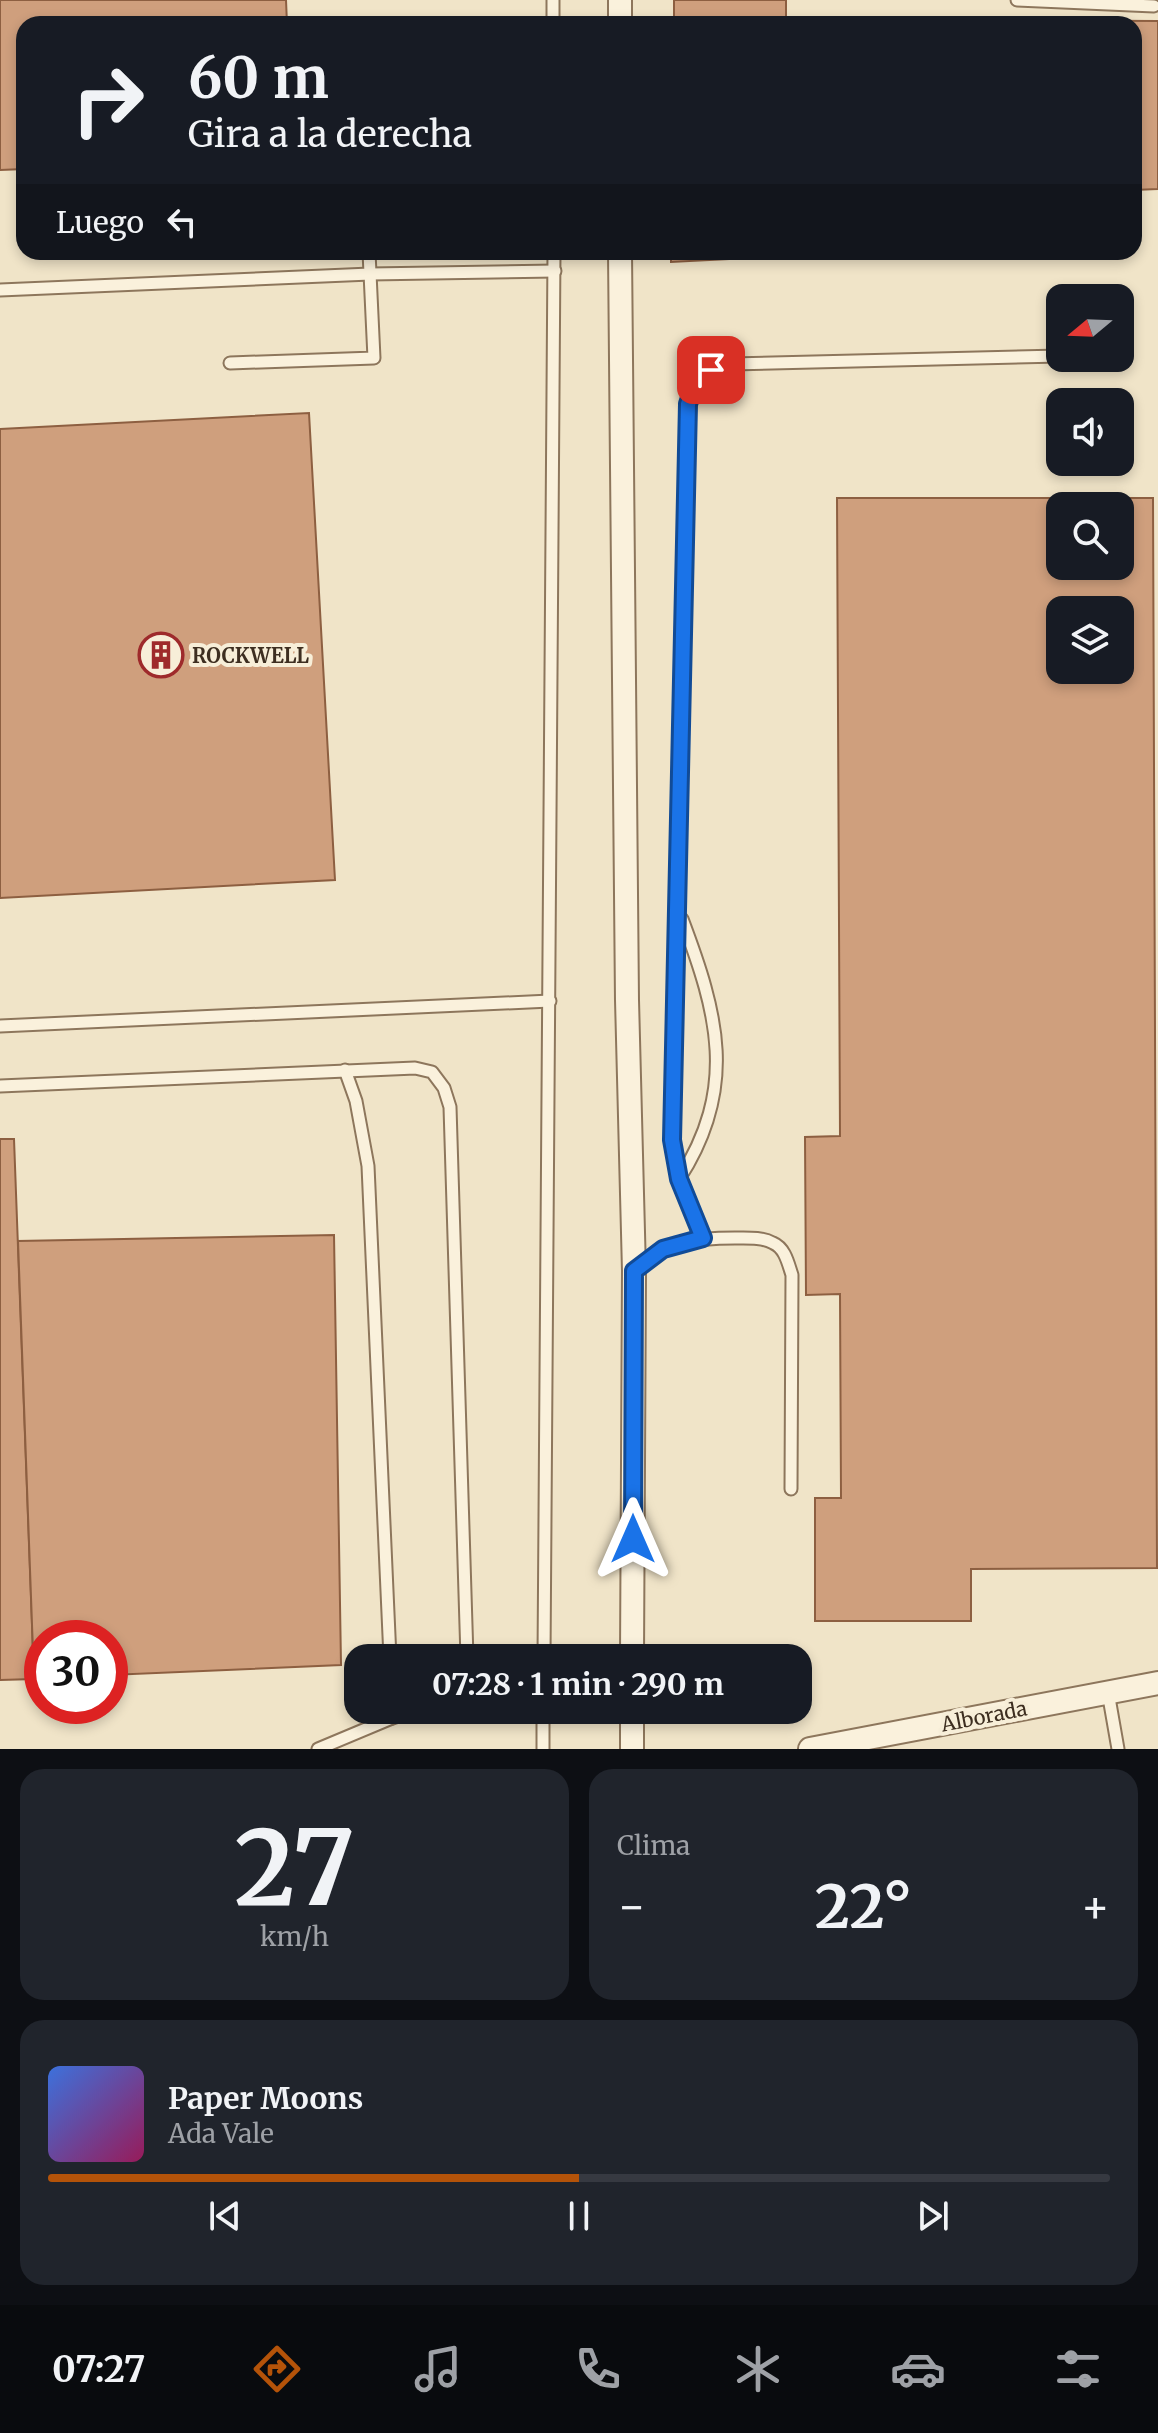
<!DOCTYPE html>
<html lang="es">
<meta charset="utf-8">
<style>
body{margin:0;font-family:Merriweather,serif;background:#20242c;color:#f1f3f6;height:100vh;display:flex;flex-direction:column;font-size:30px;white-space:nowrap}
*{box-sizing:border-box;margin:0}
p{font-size:26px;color:#9ea1a6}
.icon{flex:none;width:44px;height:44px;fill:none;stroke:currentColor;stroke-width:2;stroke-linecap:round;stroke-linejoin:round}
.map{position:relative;height:1749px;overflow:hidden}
.panel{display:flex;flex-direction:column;gap:20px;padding:20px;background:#0d0f14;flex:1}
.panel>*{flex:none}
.hud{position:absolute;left:16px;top:16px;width:1126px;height:244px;border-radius:24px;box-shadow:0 4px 12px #0003;background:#171b24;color:#f1f3f6;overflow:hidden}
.needle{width:52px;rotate:251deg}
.buttons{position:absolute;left:1046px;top:284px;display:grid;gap:16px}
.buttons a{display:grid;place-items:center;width:88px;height:88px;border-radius:16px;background:#171b24;box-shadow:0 4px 12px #0003;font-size:40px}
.speed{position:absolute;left:24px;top:1620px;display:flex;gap:16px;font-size:40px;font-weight:700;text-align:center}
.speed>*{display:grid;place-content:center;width:104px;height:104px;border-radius:50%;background:#171b24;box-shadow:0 4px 12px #0003;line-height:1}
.speed .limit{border:12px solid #d22;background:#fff;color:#111}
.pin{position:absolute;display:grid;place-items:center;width:68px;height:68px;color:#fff;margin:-34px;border-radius:16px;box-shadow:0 4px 12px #0006}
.me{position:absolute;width:88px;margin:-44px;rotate:0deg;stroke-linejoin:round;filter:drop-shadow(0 0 6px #0008)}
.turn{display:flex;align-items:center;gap:28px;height:168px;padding:0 40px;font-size:36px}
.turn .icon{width:104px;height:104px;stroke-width:2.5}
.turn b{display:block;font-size:56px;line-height:68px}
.then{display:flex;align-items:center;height:76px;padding:0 40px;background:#0003;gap:16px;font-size:30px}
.big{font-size:60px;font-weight:700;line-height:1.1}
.panel .card{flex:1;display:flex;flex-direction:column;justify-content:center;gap:12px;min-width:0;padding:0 28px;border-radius:24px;background:#20242c}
.panel .dial{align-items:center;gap:0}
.dial b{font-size:104px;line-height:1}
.song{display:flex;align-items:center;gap:24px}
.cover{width:96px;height:96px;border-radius:12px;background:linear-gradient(135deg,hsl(220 70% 55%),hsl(330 70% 35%))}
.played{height:8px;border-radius:4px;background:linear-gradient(90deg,#b45309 50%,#363941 50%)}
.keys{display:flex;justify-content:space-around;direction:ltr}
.heat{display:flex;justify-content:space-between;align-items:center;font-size:44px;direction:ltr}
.panel .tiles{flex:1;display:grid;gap:20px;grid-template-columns:1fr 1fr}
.card:last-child{grid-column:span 2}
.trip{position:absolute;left:344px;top:1644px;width:468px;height:80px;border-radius:24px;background:#171b24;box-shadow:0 4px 12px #0003;font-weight:700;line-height:80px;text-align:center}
.tab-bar{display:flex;height:128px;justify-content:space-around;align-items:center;background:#090b0e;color:#9ea1a6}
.tab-bar .icon{width:56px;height:56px}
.tab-bar .on{color:#b45309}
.tab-bar b{font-size:36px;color:#f1f3f6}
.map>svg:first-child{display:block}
.building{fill:#cf9f7d;stroke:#8d5f41;stroke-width:2;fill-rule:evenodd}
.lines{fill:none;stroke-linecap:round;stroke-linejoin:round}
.lane-casing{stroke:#8d765c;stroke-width:15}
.street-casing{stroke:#8d765c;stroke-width:26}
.lane{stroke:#faf1dc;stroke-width:11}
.street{stroke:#faf1dc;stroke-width:22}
.route-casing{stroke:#114b97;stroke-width:20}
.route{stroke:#1a73e8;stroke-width:14}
.labels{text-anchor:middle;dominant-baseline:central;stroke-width:8;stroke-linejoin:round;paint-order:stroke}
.poi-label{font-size:20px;font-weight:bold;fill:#3d2e20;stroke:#f7eed8;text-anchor:start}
.street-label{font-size:20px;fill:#3d2e20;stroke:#f7eed8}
</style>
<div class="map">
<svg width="1158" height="1749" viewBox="0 0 1158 1749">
<rect width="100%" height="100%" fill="#f0e4c8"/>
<!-- building -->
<g class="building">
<polygon points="0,0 286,0 287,24 24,24 24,169 0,170"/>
<polygon points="674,0 786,0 786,19 1158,21 1158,189 1134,190 1134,24 674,24"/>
<polygon points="671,252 786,252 787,256 671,262"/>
<polygon points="309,413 335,880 0,898 0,429"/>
<path d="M 837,498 L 1153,498 L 1157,1568 L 971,1569 L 971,1621 L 815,1621 L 815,1498 L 841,1498 L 840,1294 L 806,1295 L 805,1137 L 840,1136 ZM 1060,506 L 1120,506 L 1120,566 L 1060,566 ZM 1060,610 L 1120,610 L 1120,670 L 1060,670 Z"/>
<polygon points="0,1139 14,1139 34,1679 0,1680"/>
<polygon points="334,1235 341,1665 110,1675 110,1638 42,1638 42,1678 34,1679 18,1241"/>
</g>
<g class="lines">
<!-- lane casing -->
<g class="lane-casing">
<g id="lane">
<polyline points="553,0 553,24"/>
<polyline points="1017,0 1154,6"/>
<polyline points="0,290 370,274 555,271"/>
<polyline points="230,363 374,358 369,252"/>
<polyline points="0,1026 550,1001"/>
<polyline points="345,1070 356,1101 368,1166 390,1658"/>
<polyline points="0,1086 415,1068 432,1072 444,1088 450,1107 467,1658"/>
<path d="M 679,1179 C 738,1088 718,1014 682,919"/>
<path d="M 703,1238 L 679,1179 L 672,1140 L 688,404 C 696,380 706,372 731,364 L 1060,356"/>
<path d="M 636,1270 C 667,1242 695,1238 735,1238 C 748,1238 762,1237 773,1243 C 785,1248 788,1263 792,1275 L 791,1489"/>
<polyline points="544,1658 554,252"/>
<polyline points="1108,1692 1118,1749"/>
<polyline points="392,1718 417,1710"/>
<polyline points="318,1749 392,1718 392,1710"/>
<polyline points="543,1749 543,1710"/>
</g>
</g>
<!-- street casing -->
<g class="street-casing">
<g id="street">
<polyline points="620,24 620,0"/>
<polyline points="620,252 627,1000 634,1271 632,1658"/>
<polyline points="632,1749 632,1710"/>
<polyline points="810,1749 1158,1683"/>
</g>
</g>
<!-- lane -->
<use href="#lane" class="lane"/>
<!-- street -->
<use href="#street" class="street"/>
</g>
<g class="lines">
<!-- route casing -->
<g class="route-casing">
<polyline id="route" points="633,1539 634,1271 663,1249 703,1238 679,1179 672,1140 688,404 695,383 711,370"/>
</g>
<!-- route -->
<use href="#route" class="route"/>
</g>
<!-- icons -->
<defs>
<g id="building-ring" transform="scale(2.3)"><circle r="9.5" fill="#f7eed8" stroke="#9e2a2b" stroke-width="1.5"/><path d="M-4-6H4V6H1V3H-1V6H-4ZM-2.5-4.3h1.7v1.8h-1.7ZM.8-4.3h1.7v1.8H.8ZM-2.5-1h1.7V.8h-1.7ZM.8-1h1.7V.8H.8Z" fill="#9e2a2b"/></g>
</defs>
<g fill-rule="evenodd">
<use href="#building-ring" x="161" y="655"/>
</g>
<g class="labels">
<!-- poi labels -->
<g class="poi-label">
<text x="192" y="655">ROCKWELL</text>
</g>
<!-- street labels -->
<g class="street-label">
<text transform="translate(984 1716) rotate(-11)">Alborada</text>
</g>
</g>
</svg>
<div class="buttons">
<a><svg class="needle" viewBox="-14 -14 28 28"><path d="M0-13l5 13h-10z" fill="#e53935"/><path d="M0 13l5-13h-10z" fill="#9ea1a6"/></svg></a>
<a><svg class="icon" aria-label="sound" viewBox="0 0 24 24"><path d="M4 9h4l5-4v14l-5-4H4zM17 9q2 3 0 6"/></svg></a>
<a><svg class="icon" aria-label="search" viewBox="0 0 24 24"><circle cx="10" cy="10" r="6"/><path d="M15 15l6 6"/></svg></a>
<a><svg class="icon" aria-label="layers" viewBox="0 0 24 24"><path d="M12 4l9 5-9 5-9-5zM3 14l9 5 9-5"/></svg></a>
</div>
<div class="speed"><div class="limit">30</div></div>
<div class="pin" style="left:711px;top:370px;background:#d93025"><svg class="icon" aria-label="arrive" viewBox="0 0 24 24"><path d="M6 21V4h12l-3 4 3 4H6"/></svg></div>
<svg class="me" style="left:633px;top:1539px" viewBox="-20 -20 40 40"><path d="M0-17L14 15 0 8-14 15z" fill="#1a73e8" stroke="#fff" stroke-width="4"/></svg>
<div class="trip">07:28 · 1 min · 290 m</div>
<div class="hud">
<div class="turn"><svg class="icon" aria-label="right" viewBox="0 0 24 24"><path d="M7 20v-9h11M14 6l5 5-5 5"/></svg><div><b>60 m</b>Gira a la derecha</div></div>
<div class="then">Luego<svg class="icon" aria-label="left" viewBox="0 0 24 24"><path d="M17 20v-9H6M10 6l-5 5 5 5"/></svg></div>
</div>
</div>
<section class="panel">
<div class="tiles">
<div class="card dial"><b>27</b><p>km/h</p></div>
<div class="card"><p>Clima</p>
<div class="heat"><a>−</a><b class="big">22°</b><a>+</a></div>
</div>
<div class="card">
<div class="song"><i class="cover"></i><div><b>Paper Moons</b><p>Ada Vale</p></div></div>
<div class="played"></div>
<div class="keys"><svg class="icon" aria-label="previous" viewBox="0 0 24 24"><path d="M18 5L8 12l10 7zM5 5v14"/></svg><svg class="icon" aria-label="pause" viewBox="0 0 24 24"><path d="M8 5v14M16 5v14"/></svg><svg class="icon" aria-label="next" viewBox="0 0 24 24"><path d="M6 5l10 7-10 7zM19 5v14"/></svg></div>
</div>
</div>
</section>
<nav class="tab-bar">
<b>07:27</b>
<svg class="icon on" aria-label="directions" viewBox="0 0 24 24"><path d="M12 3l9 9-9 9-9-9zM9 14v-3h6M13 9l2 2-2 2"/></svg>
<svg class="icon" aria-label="music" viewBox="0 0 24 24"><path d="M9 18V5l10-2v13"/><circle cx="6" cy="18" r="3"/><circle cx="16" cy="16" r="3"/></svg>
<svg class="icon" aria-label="phone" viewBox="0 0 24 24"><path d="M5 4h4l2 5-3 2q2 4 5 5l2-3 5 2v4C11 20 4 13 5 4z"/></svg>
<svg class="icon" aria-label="climate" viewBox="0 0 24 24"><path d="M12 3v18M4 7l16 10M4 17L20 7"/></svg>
<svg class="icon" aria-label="car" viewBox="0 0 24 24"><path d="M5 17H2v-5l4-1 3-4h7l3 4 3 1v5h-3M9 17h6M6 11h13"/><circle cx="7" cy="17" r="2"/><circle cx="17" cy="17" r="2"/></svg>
<svg class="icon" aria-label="filters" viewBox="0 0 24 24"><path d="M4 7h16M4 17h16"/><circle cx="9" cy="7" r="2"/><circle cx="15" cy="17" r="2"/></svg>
</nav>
